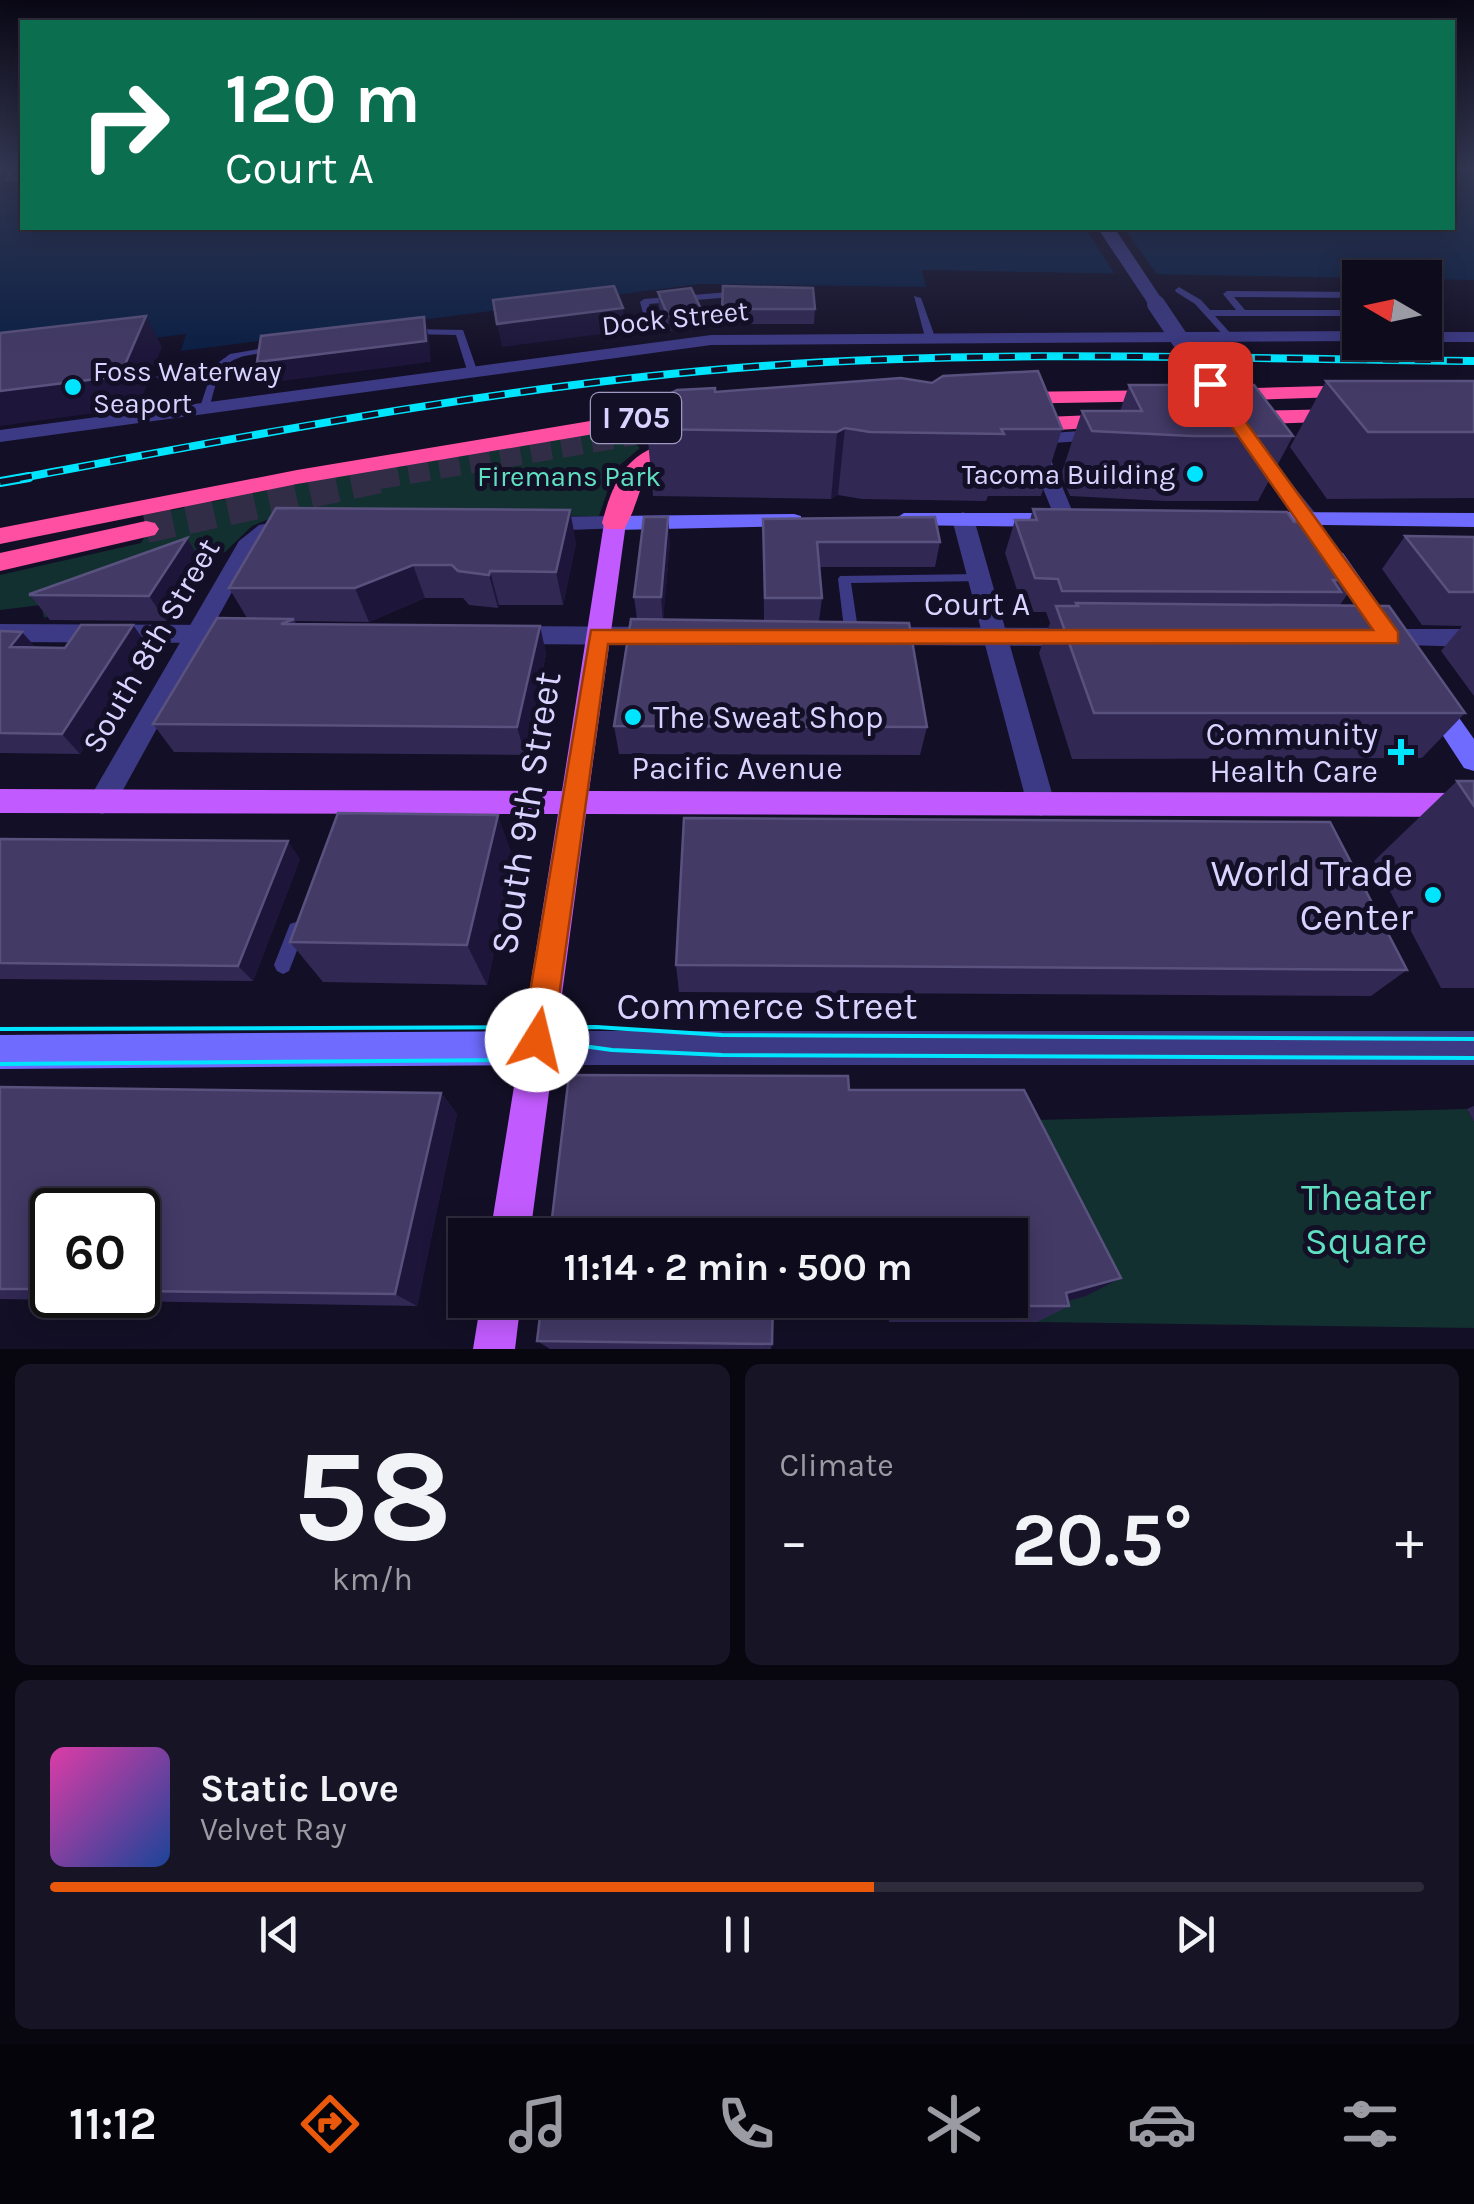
<!DOCTYPE html>
<meta charset="utf-8">
<style>
body{margin:0;font-family:Karla,sans-serif;background:#171425;color:#f1f3f6;height:100vh;display:flex;flex-direction:column;font-size:38px;white-space:nowrap}
*{box-sizing:border-box;margin:0}
p{font-size:32px;color:#9b9ba3}
.icon{flex:none;width:55px;height:55px;fill:none;stroke:currentColor;stroke-width:2;stroke-linecap:round;stroke-linejoin:round}
.map{position:relative;height:1349px;overflow:hidden}
.side{display:flex;flex-direction:column;gap:15px;padding:15px;background:#08060f;flex:1}
.side>*{flex:none}
.guide{position:absolute;left:20px;top:20px;width:1435px;height:210px;border-radius:0px;box-shadow:0 5px 25px #0003,0 0 0 2px #2e2b3b;background:#0b6e4f;color:#fff;overflow:hidden}
.needle{width:65px;rotate:279deg}
.controls{position:absolute;left:1342px;top:260px;display:grid;gap:20px}
.controls a{display:grid;place-items:center;width:100px;height:100px;border-radius:0px;background:#0e0b1c;box-shadow:0 5px 25px #0003,0 0 0 2px #2e2b3b;font-size:50px}
.speed{position:absolute;left:30px;top:1188px;display:flex;gap:20px;font-size:50px;font-weight:700;text-align:center}
.speed>*{display:grid;place-content:center;width:130px;height:130px;border-radius:50%;background:#0e0b1c;box-shadow:0 5px 25px #0003,0 0 0 2px #2e2b3b;line-height:1}
.speed .limit{border:5px solid #111;border-radius:15px;background:#fff;color:#111}
.pin{position:absolute;display:grid;place-items:center;width:85px;height:85px;color:#fff;margin:-42px;border-radius:20px;box-shadow:0 5px 15px #0006}
.me{position:absolute;width:110px;margin:-55px;rotate:9deg;stroke-linejoin:round;filter:drop-shadow(0 0 8px #0008)}
.turn{display:flex;align-items:center;gap:35px;height:210px;padding:0 40px;font-size:45px}
.turn .icon{width:130px;height:130px;stroke-width:2.5}
.turn b{display:block;font-size:70px;line-height:85px}
.big{font-size:75px;font-weight:700;line-height:1.1}
.side .card{flex:1;display:flex;flex-direction:column;justify-content:center;gap:15px;min-width:0;padding:0 35px;border-radius:15px;background:#171425}
.side .dial{align-items:center;gap:0}
.dial b{font-size:130px;line-height:1}
.song{display:flex;align-items:center;gap:30px}
.cover{width:120px;height:120px;border-radius:15px;background:linear-gradient(135deg,hsl(320 70% 55%),hsl(220 70% 35%))}
.played{height:10px;border-radius:5px;background:linear-gradient(90deg,#ea580c 60%,#2e2b3b 60%)}
.keys{display:flex;justify-content:space-around;direction:ltr}
.heat{display:flex;justify-content:space-between;align-items:center;font-size:55px;direction:ltr}
.side .tiles{flex:1;display:grid;gap:15px;grid-template-columns:1fr 1fr}
.card:last-child{grid-column:span 2}
.trip{position:absolute;left:448px;top:1218px;width:580px;height:100px;border-radius:0px;background:#0e0b1c;box-shadow:0 5px 25px #0003,0 0 0 2px #2e2b3b;font-weight:700;line-height:100px;text-align:center}
.menu{display:flex;height:160px;justify-content:space-around;align-items:center;background:#06040b;color:#9b9ba3}
.menu .icon{width:70px;height:70px}
.menu .current{color:#ea580c}
.menu b{font-size:45px;color:#f1f3f6}
.map>svg:first-child{display:block}
.green{fill:#12302f}
.water{fill:#0a1f44}
.pier{fill:#130f26}
.lines{fill:none;stroke-linecap:round;stroke-linejoin:round}
.motorway-tunnel-far1{stroke:#312d47;stroke-width:21;stroke-dasharray:21 10;stroke-linecap:butt}
.motorway-tunnel{stroke:#312d47;stroke-width:28;stroke-dasharray:28 14;stroke-linecap:butt}
.service{fill:#3d3a85;fill-rule:evenodd}
.minor{fill:#3d3a85;fill-rule:evenodd}
.tertiary{fill:#3d3a85;fill-rule:evenodd}
.secondary{fill:#6f6bff;fill-rule:evenodd}
.primary{fill:#c25bff;fill-rule:evenodd}
.motorway{fill:#ff4fa3;fill-rule:evenodd}
.tram{stroke:#00e5ff;stroke-width:4}
.rail-far1-casing{stroke:#00e5ff;stroke-width:8}
.rail-casing{stroke:#00e5ff;stroke-width:10}
.rail-far1{stroke:#130f26;stroke-width:5;stroke-dasharray:16;stroke-linecap:butt}
.rail{stroke:#130f26;stroke-width:6;stroke-dasharray:20;stroke-linecap:butt}
.tertiary-bridge-far1{stroke:#3d3a85;stroke-width:14}
.tertiary-bridge{stroke:#3d3a85;stroke-width:18}
.wall{fill:#312854;fill-rule:evenodd}
.shaded-wall{fill:#1d163a}
.building{fill:#433a66;stroke:#5a527e;stroke-width:2.5}
.route{fill:#ea580c;stroke:#983908;stroke-width:2.5}
.poi-dot{fill:#00e5ff;stroke:#130f26;stroke-width:4}
.labels{text-anchor:middle;dominant-baseline:central;stroke-width:10;stroke-linejoin:round;paint-order:stroke}
.far-street-label{font-size:28px;fill:#d9d4ff;stroke:#130f26}
.far-poi-label{font-size:28px;fill:#d9d4ff;stroke:#130f26;text-anchor:start}
.far-park-label{font-size:28px;fill:#5fe0c0;stroke:#130f26}
.shield{fill:#130f26;stroke:#9e99be;stroke-width:2.5}
.shield-label{font-size:30px;font-weight:bold;fill:#d9d4ff}
.street-label{font-size:32px;fill:#d9d4ff;stroke:#130f26}
.poi-label{font-size:32px;fill:#d9d4ff;stroke:#130f26;text-anchor:start}
.near-street-label{font-size:38px;fill:#d9d4ff;stroke:#130f26}
.near-poi-label{font-size:38px;fill:#d9d4ff;stroke:#130f26;text-anchor:end}
.near-park-label{font-size:38px;fill:#5fe0c0;stroke:#130f26}
</style>
<div class="map">
<svg width="1474" height="1349" viewBox="0 0 1474 1349">
<rect width="100%" height="100%" fill="#130f26"/>
<!-- green -->
<g class="green">
<polygon points="620,428 640,448 615,469 599,516 278,515 252,526 225,552 44,618 41,605 0,610 0,575 141,543 159,513 393,464"/>
<polygon points="1467,1109 1474,1122 1474,1328 1037,1322 1000,1121"/>
</g>
<!-- water -->
<polygon class="water" points="1453,170 1474,170 1474,280 922,270 926,287 700,284 181,351 186,334 0,357 0,193 22,191 22,228 1452,228"/>
<!-- pier -->
<polygon class="pier" points="1085,228 1124,228 1161,280 1116,276"/>
<g class="lines">
<!-- motorway-tunnel-far1 -->
<polyline class="motorway-tunnel-far1" points="378,479 633,435"/>
<!-- motorway-tunnel -->
<polyline class="motorway-tunnel" points="146,529 390,477"/>
<!-- service -->
<g class="service">
<polygon points="10,170 16,170 10,178 22,177 22,181 3,181"/>
<polygon points="1179,287 1201,300 1210,310 1236,310 1223,294 1227,291 1360,292 1360,298 1234,297 1245,310 1360,310 1360,316 1215,316 1232,335 1228,338 1225,337 1195,304 1176,292 1175,290"/>
<polygon points="741,291 745,294 744,296 649,304 654,324 650,327 646,324 640,302 644,299"/>
<polygon points="914,296 921,298 935,337 933,339 925,337"/>
<polygon points="411,329 463,330 477,370 472,373 467,370 456,335 408,334 408,330"/>
<path d="M 276,346 L 281,349 L 279,351 C 257,355 229,352 219,376 C 214,387 212,399 209,409 L 200,407 L 212,371 L 161,380 L 156,377 L 161,374 L 215,365 L 230,354 Z"/>
<polygon points="979,574 985,578 983,581 851,583 859,636 852,641 845,636 838,579 840,576"/>
<polygon points="296,922 302,924 305,930 289,971 283,974 277,971 274,965 290,924"/>
</g>
<!-- minor -->
<g class="minor">
<polygon points="1106,429 1115,435 1113,439 1052,443 1047,450 1076,520 1065,527 1058,525 1027,450 1039,434"/>
<polygon points="0,624 219,625 231,634 219,643 0,642"/>
<polygon points="509,626 659,627 671,636 659,645 509,644 497,635"/>
<polygon points="879,627 1079,628 1091,637 1079,646 879,645 867,636"/>
<polygon points="1379,629 1474,629 1474,647 1370,644 1367,638"/>
</g>
<!-- tertiary -->
<g class="tertiary">
<polygon points="1360,331 1360,341 711,345 0,442 0,430 711,335"/>
<rect x="1425" y="332" width="49" height="10"/>
<polygon points="1252,441 1259,443 1316,514 1316,524 1302,524 1242,447"/>
<polygon points="963,512 974,519 1055,804 1051,812 1041,816 1031,812 1027,804 952,519"/>
<polygon points="615,516 622,518 622,528 542,531 531,524 542,517"/>
<polygon points="292,519 303,526 300,531 273,536 255,550 112,810 102,814 92,810 88,802 92,794 239,541 259,525"/>
<polygon points="536,1031 1474,1031 1474,1065 536,1065 524,1060 519,1048 524,1036"/>
</g>
<!-- secondary -->
<g class="secondary">
<polygon points="1259,512 1474,513 1474,527 1252,524 1252,514"/>
<polygon points="904,513 1064,513 1075,520 1064,527 897,525 893,520"/>
<polygon points="794,514 801,516 801,526 615,530 604,523 615,516"/>
<polygon points="1335,551 1343,553 1394,626 1398,632 1394,638 1378,638 1324,558"/>
<polygon points="1434,692 1443,695 1474,739 1474,771 1464,768 1421,702 1425,695"/>
<polygon points="536,1031 548,1036 553,1048 548,1060 536,1065 0,1069 0,1035"/>
</g>
<!-- primary -->
<g class="primary">
<polygon points="615,516 626,523 589,791 1474,793 1474,817 586,814 530,1235 490,1235 558,814 0,813 0,789 562,791 604,523"/>
<polygon points="481,1300 521,1300 515,1349 473,1349"/>
</g>
<!-- motorway -->
<g class="motorway">
<polygon points="1361,385 1369,386 1369,396 1222,401 1211,395 1222,389"/>
<polygon points="1166,390 1174,391 1174,401 1007,404 996,398 1007,392"/>
<polygon points="686,405 697,412 694,417 297,484 0,544 0,528 297,470"/>
<polygon points="1346,409 1354,411 1354,421 1237,425 1226,418 1237,411"/>
<polygon points="1119,414 1130,421 1127,426 1020,432 1009,425 1020,418"/>
<path d="M 685,437 L 696,444 L 693,449 C 633,464 649,486 624,529 L 606,529 L 602,523 C 616,470 631,450 685,437 Z"/>
<polygon points="146,521 155,523 159,529 155,535 0,571 0,553"/>
</g>
<!-- tram -->
<g class="tram">
<polyline points="0,1029 596,1027 722,1035 1474,1039"/>
<polyline points="525,1038 612,1050 722,1055 1474,1058"/>
<polyline points="0,1064 514,1060 577,1054"/>
</g>
<!-- rail-far1 casing -->
<g class="rail-far1-casing">
<path id="rail-far1" d="M 16,479 C 263,433 512,384 763,366 C 1000,349 1237,359 1474,361"/>
</g>
<!-- rail casing -->
<g class="rail-casing">
<polyline id="rail" points="0,482 29,477"/>
</g>
<!-- rail-far1 -->
<use href="#rail-far1" class="rail-far1"/>
<!-- rail -->
<use href="#rail" class="rail"/>
<!-- tertiary-bridge-far1 -->
<polyline class="tertiary-bridge-far1" points="1106,228 1158,306"/>
<!-- tertiary-bridge -->
<polyline class="tertiary-bridge" points="1156,304 1228,411"/>
</g>
<!-- wall -->
<g class="wall">
<polygon points="658,292 702,311 703,326 669,331 659,307"/>
<polygon points="722,309 815,309 814,324 722,324"/>
<polygon points="1326,381 1474,381 1474,498 1327,499 1290,447"/>
<polygon points="1129,385 1293,436 1258,501 1164,501 1070,496 1061,475 1082,411 1120,411"/>
<polygon points="715,392 1062,429 1041,496 988,496 986,501 862,499 838,495 831,499 653,496 647,429"/>
<polygon points="1033,509 1294,522 1357,580 1340,605 1465,713 1422,758 1072,759 1039,653 1050,623 1046,612 1024,612 1005,553 1015,520 1030,520"/>
<polygon points="763,519 940,542 935,567 819,567 822,598 819,621 927,727 920,755 619,754 614,726 637,619 634,597 670,542 663,619 764,621"/>
<polygon points="1405,536 1474,537 1474,696 1441,651 1462,626 1422,625 1382,569"/>
<polygon points="576,543 563,605 499,605 498,608 469,605 463,598 425,598 369,622 295,621 296,624 540,626 546,654 525,755 174,752 153,724 247,618 229,588"/>
<polygon points="202,563 166,621 50,620 30,595"/>
<polygon points="133,625 148,646 80,754 0,753 0,631 35,647 65,648"/>
<polygon points="1457,781 1474,781 1474,988 1441,988 1374,861"/>
<polygon points="0,839 300,859 253,981 0,979"/>
<polygon points="514,860 487,985 323,982 290,942"/>
<polygon points="676,965 1407,970 1371,996 679,992"/>
<path d="M 0,1087 L 441,1093 L 457,1114 L 417,1306 L 0,1299 ZM 52,1210 L 138,1210 L 138,1295 L 52,1295 Z"/>
<polygon points="849,1090 1086,1296 1068,1301 1069,1306 1037,1322 889,1322 886,1300 1010,1300"/>
<polygon points="1474,1106 1474,1122 1467,1109"/>
<polygon points="537,1341 772,1344 771,1349 550,1349"/>
</g>
<!-- shaded-wall -->
<g class="shaded-wall">
<polygon points="623,308 625,331 502,347 497,324"/>
<polygon points="702,311 703,326 669,331 668,316"/>
<polygon points="146,316 162,347 138,407 0,426 0,391"/>
<polygon points="424,317 429,338 431,362 266,383 257,362"/>
<polygon points="845,428 838,495 831,499 837,432"/>
<polygon points="570,510 576,543 563,605 556,572"/>
<polygon points="668,517 670,542 663,622 661,597"/>
<polygon points="187,538 202,563 166,621 149,596"/>
<polygon points="413,565 425,598 369,622 355,588"/>
<polygon points="490,571 499,605 498,608 489,575"/>
<polygon points="133,625 148,646 80,754 62,734"/>
<polygon points="540,626 546,654 525,755 517,727"/>
<polygon points="22,632 40,652 10,647"/>
<polygon points="498,815 514,860 487,985 467,945"/>
<polygon points="288,841 300,859 253,981 238,966"/>
<polygon points="441,1093 457,1114 417,1306 395,1294"/>
<polygon points="1121,1278 1086,1296 1050,1306 1066,1293"/>
</g>
<!-- building -->
<g class="building">
<polygon points="614,286 623,308 497,324 493,300"/>
<polygon points="723,286 813,288 815,309 722,309"/>
<polygon points="691,288 702,311 668,316 658,292"/>
<polygon points="146,316 120,376 0,391 0,333"/>
<polygon points="424,317 426,341 257,362 261,336"/>
<polygon points="1038,371 1062,429 1001,429 1004,434 870,432 845,428 837,432 647,429 651,404 677,390 715,388 715,392 901,378 932,383 943,376"/>
<polygon points="1326,381 1474,381 1474,432 1368,432"/>
<polygon points="1129,385 1254,385 1293,436 1192,436 1092,431 1082,411 1142,411"/>
<polygon points="276,508 570,510 556,572 490,571 489,575 458,571 452,565 413,565 355,588 229,588"/>
<polygon points="1033,509 1287,512 1294,522 1316,522 1357,580 1333,580 1341,592 1062,591 1058,579 1035,578 1015,520 1037,520"/>
<polygon points="644,517 668,517 661,597 634,597"/>
<polygon points="935,517 940,542 817,542 822,598 765,598 763,519"/>
<polygon points="1405,536 1474,537 1474,592 1449,592"/>
<polygon points="187,538 149,596 30,595 30,594"/>
<polygon points="1076,603 1389,606 1465,713 1094,713 1056,606 1078,606"/>
<polygon points="217,618 294,619 281,624 540,626 517,727 153,724"/>
<polygon points="631,619 909,623 927,727 614,726"/>
<polygon points="81,625 133,625 62,734 0,733 0,631 22,632 10,647 65,648"/>
<polygon points="1457,781 1474,781 1474,806"/>
<polygon points="338,813 498,815 467,945 290,942"/>
<polygon points="684,818 1330,822 1407,970 676,965"/>
<polygon points="0,839 288,841 238,966 0,963"/>
<polygon points="569,1075 848,1076 849,1090 1024,1090 1121,1278 1066,1293 1069,1306 905,1306 904,1300 1010,1300 1010,1235 550,1235"/>
<polygon points="0,1087 441,1093 395,1294 138,1291 138,1210 52,1210 52,1289 0,1289"/>
<polygon points="542,1300 773,1300 772,1344 537,1341"/>
</g>
<!-- sky -->
<linearGradient id="sky" x2="0" y2="1"><stop stop-color="#0a0815"/><stop offset="0.47" stop-color="#333752"/><stop offset="1" stop-color="#333752" stop-opacity="0"/></linearGradient>
<rect width="1474" height="359" fill="url(#sky)"/>
<!-- route -->
<polygon class="route" points="1205,381 1216,381 1398,632 1398,643 608,644 553,1040 548,1051 537,1055 526,1051 522,1040 591,630 1373,630 1202,384"/>
<!-- markers -->
<g class="poi-dot">
<circle cx="73" cy="387" r="10"/>
<circle cx="1195" cy="474" r="10"/>
<circle cx="633" cy="717" r="10"/>
<path d="M1396 737h10v10h10v10h-10v10h-10v-10h-10v-10h10z"/>
<circle cx="1433" cy="895" r="10"/>
</g>
<g class="labels">
<!-- far-street labels -->
<g class="far-street-label">
<text transform="translate(675 318) rotate(-6)">Dock Street</text>
</g>
<!-- far-poi labels -->
<g class="far-poi-label">
<text x="93" y="371">Foss Waterway<tspan x="93" dy="32">Seaport</tspan></text>
<text x="1175" y="474" text-anchor="end">Tacoma Building</text>
</g>
<!-- far-park labels -->
<g class="far-park-label">
<text x="569" y="476">Firemans Park</text>
</g>
<!-- shield labels -->
<rect class="shield" x="591" y="393" width="90" height="50" rx="8"/>
<g class="shield-label">
<text x="636" y="418">I 705</text>
</g>
<!-- street labels -->
<g class="street-label">
<text x="977" y="604">Court A</text>
<text transform="translate(151 646) rotate(-60)">South 8th Street</text>
<text x="737" y="768">Pacific Avenue</text>
</g>
<!-- poi labels -->
<g class="poi-label">
<text x="653" y="717">The Sweat Shop</text>
<text x="1378" y="734" text-anchor="end">Community<tspan x="1378" dy="37">Health Care</tspan></text>
</g>
<!-- near-street labels -->
<g class="near-street-label">
<text transform="translate(526 813) rotate(-81)">South 9th Street</text>
<text x="767" y="1006">Commerce Street</text>
</g>
<!-- near-poi labels -->
<g class="near-poi-label">
<text x="1413" y="873">World Trade<tspan x="1413" dy="44">Center</tspan></text>
</g>
<!-- near-park labels -->
<g class="near-park-label">
<text x="1366" y="1197">Theater<tspan x="1366" dy="44">Square</tspan></text>
</g>
</g>
</svg>
<div class="controls">
<a><svg class="needle" viewBox="-14 -14 28 28"><path d="M0-13l5 13h-10z" fill="#e53935"/><path d="M0 13l5-13h-10z" fill="#9b9ba3"/></svg></a>
</div>
<div class="speed"><div class="limit">60</div></div>
<div class="pin" style="left:1210px;top:384px;background:#d93025"><svg class="icon" aria-label="arrive" viewBox="0 0 24 24"><path d="M6 21V4h12l-3 4 3 4H6"/></svg></div>
<svg class="me" style="left:537px;top:1040px" viewBox="-20 -20 40 40"><circle r="19" fill="#fff"/><path d="M0-13L10 11 0 6-10 11z" fill="#ea580c"/></svg>
<div class="trip">11:14 · 2 min · 500 m</div>
<div class="guide">
<div class="turn"><svg class="icon" aria-label="right" viewBox="0 0 24 24"><path d="M7 20v-9h11M14 6l5 5-5 5"/></svg><div><b>120 m</b>Court A</div></div>
</div>
</div>
<section class="side">
<div class="tiles">
<div class="card dial"><b>58</b><p>km/h</p></div>
<div class="card"><p>Climate</p>
<div class="heat"><a>−</a><b class="big">20.5°</b><a>+</a></div>
</div>
<div class="card">
<div class="song"><i class="cover"></i><div><b>Static Love</b><p>Velvet Ray</p></div></div>
<div class="played"></div>
<div class="keys"><svg class="icon" aria-label="previous" viewBox="0 0 24 24"><path d="M18 5L8 12l10 7zM5 5v14"/></svg><svg class="icon" aria-label="pause" viewBox="0 0 24 24"><path d="M8 5v14M16 5v14"/></svg><svg class="icon" aria-label="next" viewBox="0 0 24 24"><path d="M6 5l10 7-10 7zM19 5v14"/></svg></div>
</div>
</div>
</section>
<nav class="menu">
<b>11:12</b>
<svg class="icon current" aria-label="directions" viewBox="0 0 24 24"><path d="M12 3l9 9-9 9-9-9zM9 14v-3h6M13 9l2 2-2 2"/></svg>
<svg class="icon" aria-label="music" viewBox="0 0 24 24"><path d="M9 18V5l10-2v13"/><circle cx="6" cy="18" r="3"/><circle cx="16" cy="16" r="3"/></svg>
<svg class="icon" aria-label="phone" viewBox="0 0 24 24"><path d="M5 4h4l2 5-3 2q2 4 5 5l2-3 5 2v4C11 20 4 13 5 4z"/></svg>
<svg class="icon" aria-label="climate" viewBox="0 0 24 24"><path d="M12 3v18M4 7l16 10M4 17L20 7"/></svg>
<svg class="icon" aria-label="car" viewBox="0 0 24 24"><path d="M5 17H2v-5l4-1 3-4h7l3 4 3 1v5h-3M9 17h6M6 11h13"/><circle cx="7" cy="17" r="2"/><circle cx="17" cy="17" r="2"/></svg>
<svg class="icon" aria-label="filters" viewBox="0 0 24 24"><path d="M4 7h16M4 17h16"/><circle cx="9" cy="7" r="2"/><circle cx="15" cy="17" r="2"/></svg>
</nav>
